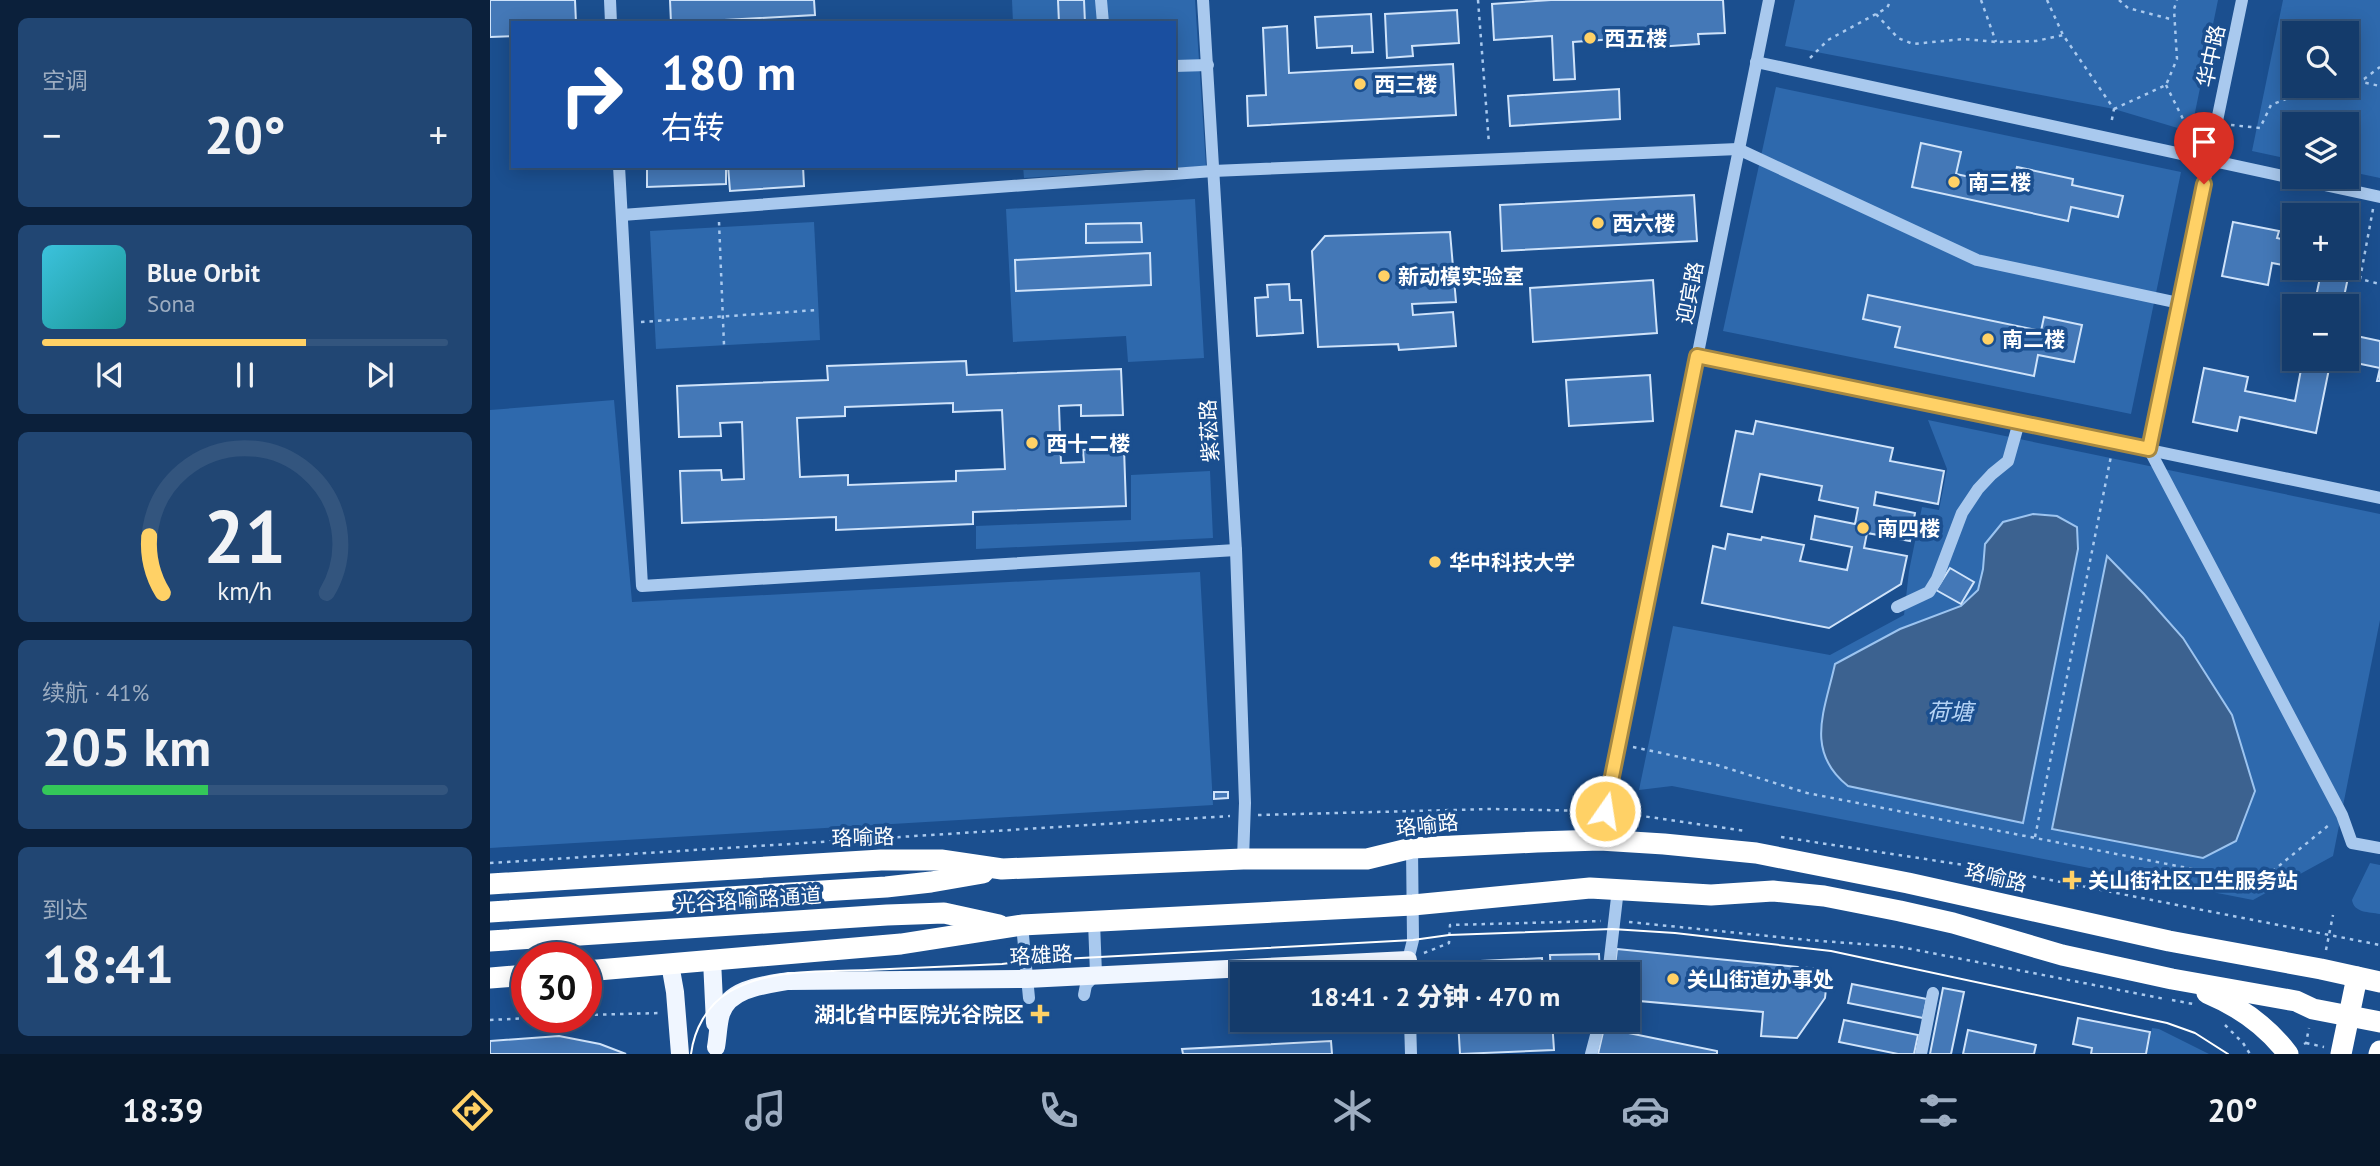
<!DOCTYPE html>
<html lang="zh">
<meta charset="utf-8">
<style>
body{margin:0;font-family:"PT Sans","Noto Sans SC",sans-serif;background:#214673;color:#f1f3f6;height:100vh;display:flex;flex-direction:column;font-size:26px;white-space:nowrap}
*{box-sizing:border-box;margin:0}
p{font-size:23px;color:#9dadc1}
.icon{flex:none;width:38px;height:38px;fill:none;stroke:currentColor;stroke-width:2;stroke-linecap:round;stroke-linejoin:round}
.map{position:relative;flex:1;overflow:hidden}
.details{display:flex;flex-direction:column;gap:18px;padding:18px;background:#0b203b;width:490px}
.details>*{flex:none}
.banner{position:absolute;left:21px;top:21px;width:665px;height:147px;border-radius:0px;box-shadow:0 4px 18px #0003,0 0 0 2px #33557e;background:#1a4fa0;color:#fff;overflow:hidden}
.buttons{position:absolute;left:1792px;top:21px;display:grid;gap:14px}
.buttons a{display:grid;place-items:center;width:77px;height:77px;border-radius:0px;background:#143b6b;box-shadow:0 4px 18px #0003,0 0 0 2px #33557e;font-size:35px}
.speed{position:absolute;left:21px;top:942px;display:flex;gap:14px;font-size:35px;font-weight:700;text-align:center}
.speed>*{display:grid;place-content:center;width:91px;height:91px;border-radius:50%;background:#143b6b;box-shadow:0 4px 18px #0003,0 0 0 2px #33557e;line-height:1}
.speed .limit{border:10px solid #d22;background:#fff;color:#111}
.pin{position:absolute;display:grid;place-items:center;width:60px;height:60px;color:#fff;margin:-72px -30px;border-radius:50% 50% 50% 0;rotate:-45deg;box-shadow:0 0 7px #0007}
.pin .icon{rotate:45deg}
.me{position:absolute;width:77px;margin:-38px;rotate:13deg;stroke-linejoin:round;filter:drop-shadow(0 0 5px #0008)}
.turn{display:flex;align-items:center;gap:24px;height:147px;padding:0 35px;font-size:32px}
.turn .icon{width:91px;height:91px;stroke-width:2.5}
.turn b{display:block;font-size:49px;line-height:60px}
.big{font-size:52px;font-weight:800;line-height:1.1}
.details .card{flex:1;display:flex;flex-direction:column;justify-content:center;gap:10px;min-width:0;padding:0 24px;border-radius:10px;background:#214673}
.details .dial{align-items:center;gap:0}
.dial svg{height:182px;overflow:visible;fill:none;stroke:#33557e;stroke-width:7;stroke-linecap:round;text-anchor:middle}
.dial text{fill:#f1f3f6;stroke:none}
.song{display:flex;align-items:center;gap:21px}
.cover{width:84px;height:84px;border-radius:10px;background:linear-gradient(135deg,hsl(190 70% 55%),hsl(180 70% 35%))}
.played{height:7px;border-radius:4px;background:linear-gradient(90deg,#ffd166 65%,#33557e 65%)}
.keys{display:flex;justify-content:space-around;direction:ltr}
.heat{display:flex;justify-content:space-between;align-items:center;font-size:38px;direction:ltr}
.charge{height:10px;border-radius:5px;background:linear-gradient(90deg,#34c759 41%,#33557e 0)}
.trip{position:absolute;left:740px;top:962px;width:410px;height:70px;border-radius:0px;background:#143b6b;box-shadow:0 4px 18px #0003,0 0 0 2px #33557e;font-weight:800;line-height:70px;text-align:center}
.tabs{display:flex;height:112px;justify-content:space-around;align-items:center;background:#08182b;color:#9dadc1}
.tabs .icon{width:49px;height:49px}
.tabs .on{color:#ffd166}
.tabs b{font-size:32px;color:#f1f3f6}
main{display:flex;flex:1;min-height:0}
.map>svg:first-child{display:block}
.green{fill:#2e69ad;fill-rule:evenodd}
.water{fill:#3c6290;stroke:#9cc4f0;stroke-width:2}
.building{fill:#4478b7;stroke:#cfe3fa;stroke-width:2;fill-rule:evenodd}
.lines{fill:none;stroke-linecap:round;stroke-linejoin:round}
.path{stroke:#a9c9ee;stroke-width:2.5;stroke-dasharray:3.5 5;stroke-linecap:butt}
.minor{stroke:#a9c9ee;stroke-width:12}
.major{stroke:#f0f6ff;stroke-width:18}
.highway{stroke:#fff;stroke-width:21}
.tram{stroke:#fff;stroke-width:2}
.route-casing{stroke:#a68842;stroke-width:18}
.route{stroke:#ffd166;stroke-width:12}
.poi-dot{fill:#ffd166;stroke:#1b4f8f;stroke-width:2.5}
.labels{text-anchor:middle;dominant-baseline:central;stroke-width:7;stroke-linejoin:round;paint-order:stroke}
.poi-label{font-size:21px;font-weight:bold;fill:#fff;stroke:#1b4f8f;text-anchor:start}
.street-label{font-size:21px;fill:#fff;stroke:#1b4f8f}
.water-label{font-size:23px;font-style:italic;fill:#b5d3f5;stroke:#1b4f8f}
</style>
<main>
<section class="details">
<div class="card"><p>空调</p>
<div class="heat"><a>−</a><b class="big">20°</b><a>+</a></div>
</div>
<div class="card">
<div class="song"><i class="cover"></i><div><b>Blue Orbit</b><p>Sona</p></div></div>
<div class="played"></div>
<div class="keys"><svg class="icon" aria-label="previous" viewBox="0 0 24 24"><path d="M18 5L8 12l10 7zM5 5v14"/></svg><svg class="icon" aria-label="pause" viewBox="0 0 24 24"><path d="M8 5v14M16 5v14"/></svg><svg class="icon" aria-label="next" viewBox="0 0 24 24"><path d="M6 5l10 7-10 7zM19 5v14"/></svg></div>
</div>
<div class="card dial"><svg viewBox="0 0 100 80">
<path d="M14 69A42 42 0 1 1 86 69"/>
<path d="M14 69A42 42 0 0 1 8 44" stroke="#ffd166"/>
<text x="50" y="56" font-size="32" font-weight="700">21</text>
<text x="50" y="72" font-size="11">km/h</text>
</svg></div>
<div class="card"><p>续航 · 41%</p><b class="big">205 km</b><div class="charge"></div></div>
<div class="card"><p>到达</p><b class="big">18:41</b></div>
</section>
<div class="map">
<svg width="1890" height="1054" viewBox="0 0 1890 1054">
<rect width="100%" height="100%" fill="#1b4f8f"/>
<!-- green -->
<g class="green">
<polygon points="522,0 705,0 716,166 534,178 533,166 684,166 684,23 523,23"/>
<polygon points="1305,0 1728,0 1701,132 1624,109 1295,46"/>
<path d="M 1793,0 L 1890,0 L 1890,178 L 1857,171 L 1857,124 L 1804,124 L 1804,160 L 1762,151 ZM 1804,33 L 1857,33 L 1857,86 L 1804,86 Z"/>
<polygon points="1286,87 1691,172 1641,414 1233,331"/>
<polygon points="705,199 714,358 638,362 636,336 523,342 516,209"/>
<polygon points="324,222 330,340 166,349 160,231"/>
<polygon points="124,400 142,602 710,572 723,805 0,848 0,410"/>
<path d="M 1438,420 L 1890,514 L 1890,620 L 1843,856 L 1763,900 L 1182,786 L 1149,790 L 1183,626 L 1340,655 L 1414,615 L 1419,571 L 1432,507 L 1449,510 L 1457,469 ZM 1543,514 L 1567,516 L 1358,786 L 1345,664 L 1410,629 L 1471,606 L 1488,590 L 1493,569 L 1495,544 L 1513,522 Z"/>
<polygon points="720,471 723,538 486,549 486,526 641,520 641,475"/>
<path d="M 1880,863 L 1890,865 L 1890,914 C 1879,912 1864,913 1862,900 Z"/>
<polygon points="1662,1028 1669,1029 1719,1054 1657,1054"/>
</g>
<!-- water -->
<g class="water">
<path d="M 1543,514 L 1567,516 L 1587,527 L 1588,549 L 1533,823 L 1358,786 C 1314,751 1335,710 1345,664 L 1410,629 L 1471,606 L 1488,590 L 1493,569 L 1495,544 L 1513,522 Z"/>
<polygon points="1617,556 1654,594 1693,638 1742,715 1765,791 1746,841 1713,858 1562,829"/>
</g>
<!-- building -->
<g class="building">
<polygon points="0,0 85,0 86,23 23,23 23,36 0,37"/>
<polygon points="180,0 324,0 325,15 181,23"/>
<polygon points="568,0 594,0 595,23 569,23"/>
<polygon points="1061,0 1233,0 1235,33 1208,34 1209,44 1167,47 1167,36 1083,42 1085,79 1064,80 1062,36 1004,40 1002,4"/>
<polygon points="967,10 969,43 922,46 923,56 897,58 895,14"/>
<polygon points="881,14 883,52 862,53 862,46 827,48 825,17"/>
<polygon points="797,26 799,73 963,64 966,115 758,126 757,96 776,95 773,28"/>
<polygon points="1129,89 1130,119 1020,126 1018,96"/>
<polygon points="1431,143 1471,152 1466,174 1522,186 1527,167 1583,179 1582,185 1633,196 1628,217 1581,207 1578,221 1422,187"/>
<polygon points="157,166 236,166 236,184 157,187"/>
<polygon points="238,166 313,166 314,186 240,191"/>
<polygon points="1204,195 1207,241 1012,251 1010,205"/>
<polygon points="1743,222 1789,231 1787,238 1804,242 1804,267 1782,263 1778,285 1732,276"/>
<polygon points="651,223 652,242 596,243 596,224"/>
<polygon points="960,232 966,302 922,304 923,315 963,312 966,346 909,350 908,344 828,347 822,251 835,236"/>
<polygon points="660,253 661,285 526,291 525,260"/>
<polygon points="1857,253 1863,254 1852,306 1824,306 1831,273 1806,268 1857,268"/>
<polygon points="1163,280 1167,333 1043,342 1040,288"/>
<polygon points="799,284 800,300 811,300 813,333 767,336 765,298 778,297 777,285"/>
<polygon points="1378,295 1551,331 1554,317 1592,325 1584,362 1548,355 1544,376 1405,347 1410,327 1373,319"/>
<polygon points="1857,334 1890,341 1890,381 1887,381 1890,368 1847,359 1857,359"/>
<polygon points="1813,359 1841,359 1826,433 1750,417 1747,431 1703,422 1714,368 1758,377 1755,391 1805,401"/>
<path d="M 476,361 L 477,375 L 631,369 L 633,415 L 591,416 L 591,405 L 569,406 L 571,463 L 594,462 L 593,450 L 634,448 L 636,506 L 483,512 L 483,524 L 346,530 L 346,517 L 192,523 L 190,471 L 231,470 L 232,480 L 254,479 L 252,422 L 230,423 L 231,436 L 189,437 L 187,386 L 338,380 L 337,366 ZM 463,403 L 463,412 L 512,410 L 515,469 L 466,471 L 466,481 L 358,485 L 358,475 L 310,477 L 307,418 L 355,416 L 355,407 Z"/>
<polygon points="1160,375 1163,421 1079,426 1076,380"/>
<polygon points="1266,421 1403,448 1400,461 1454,471 1448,504 1386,492 1384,505 1425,513 1420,541 1377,533 1374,548 1417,556 1411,584 1339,628 1212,603 1223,546 1235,549 1238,534 1271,540 1272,537 1314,545 1310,561 1357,570 1362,547 1321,539 1325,516 1365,524 1368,508 1329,500 1332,486 1270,474 1262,512 1231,506 1246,431 1263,434"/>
<polygon points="1460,568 1484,582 1471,604 1446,590"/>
<polygon points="724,792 738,792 738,798 724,799"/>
<polygon points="1127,949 1338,970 1335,998 1307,1038 1271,1036 1273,1012 1138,1000 1138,975 1124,975"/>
<polygon points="1109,954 1110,975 1061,975 1060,955"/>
<polygon points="1052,958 1053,975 950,975 950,963"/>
<polygon points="1362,984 1437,999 1433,1018 1358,1003"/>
<polygon points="1453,988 1474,992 1461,1054 1440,1054"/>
<polygon points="1588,1018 1660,1032 1656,1054 1601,1054 1602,1048 1583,1044"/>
<polygon points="968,1020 1062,1020 1064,1050 970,1054"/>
<polygon points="1354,1020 1428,1035 1424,1054 1408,1054 1349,1042"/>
<polygon points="1114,1028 1227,1051 1227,1054 1108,1054"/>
<polygon points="1478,1030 1546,1045 1544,1054 1473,1054"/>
<polygon points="69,1036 110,1044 136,1054 0,1054 0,1041"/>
<polygon points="841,1041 842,1054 693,1054 692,1049"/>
</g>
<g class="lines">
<!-- path -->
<g class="path">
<polyline points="988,0 999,144"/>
<polyline points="1491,0 1506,42"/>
<polyline points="1557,0 1573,35 1624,109 1621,124"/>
<polyline points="1629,0 1638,8 1684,20"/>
<polyline points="1386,14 1408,38 1423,44 1474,39 1506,42 1546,41 1573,35"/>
<polyline points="1320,58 1338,40 1397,8 1401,0"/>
<polyline points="1857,78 1874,79 1890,67"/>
<polyline points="1867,81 1890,86"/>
<polyline points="1676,85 1704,141"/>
<polyline points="1624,109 1676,85 1687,59 1684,9 1687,0"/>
<polyline points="1741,125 1770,128 1781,105 1828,86"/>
<polyline points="1883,209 1870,279 1890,284"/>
<polyline points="229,222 234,345"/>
<polyline points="151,322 328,310"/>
<polyline points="1143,747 1227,765 1317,793 1733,875 1779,874 1839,825"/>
<polyline points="1131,813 1256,831"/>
<polyline points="768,815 1002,809 1100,811"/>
<polyline points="1291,837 1520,872 1890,945"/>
<polyline points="1545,837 1621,456"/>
<polyline points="0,863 740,816"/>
<polyline points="1139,922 1318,940 1411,947 1675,999"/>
<polyline points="1836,950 1843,915"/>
<polyline points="934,953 959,943 960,925 1111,921"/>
<polyline points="1682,1000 1703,1004"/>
<polyline points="96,1015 170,1013"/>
<polyline points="0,1020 62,1017"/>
<polyline points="1735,1025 1753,1043 1760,1054"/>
<polyline points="1816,1043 1834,1047"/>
<polyline points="1814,1044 1816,1043 1819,1028"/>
</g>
<!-- minor -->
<g class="minor">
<polyline points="120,0 121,23"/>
<polyline points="611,0 613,23"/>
<polyline points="713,0 746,550 755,803 753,859"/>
<polyline points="1266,62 1890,197"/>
<polyline points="684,66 718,65"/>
<polyline points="129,166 152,586 746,550"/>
<polyline points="132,215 723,171 1248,149 1487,260 1689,303"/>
<polyline points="1207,356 1890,498"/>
<polyline points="1659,449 1852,815 1862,843 1890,848"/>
<polyline points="1659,449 1752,0"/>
<polyline points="1407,607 1439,592 1447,579 1472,513 1488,489 1502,474 1518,461 1529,422"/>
<polyline points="1110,840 1279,0"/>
<polyline points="532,925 539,998"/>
<polyline points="919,975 918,960 923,940 922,848"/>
<polyline points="1118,975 1128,889"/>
<polyline points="594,995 596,985 606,974 604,922"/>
<polyline points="920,1020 921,1054"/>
<polyline points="1101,1054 1110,1020"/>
<polyline points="1431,1054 1443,993"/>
</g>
<!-- major -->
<g class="major">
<polyline points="222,960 225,1023"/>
<polyline points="180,964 185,992 190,1054"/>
<path d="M 226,1047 C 228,1036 228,1024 231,1014 C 239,988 275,985 298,981 L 537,979 L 918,960"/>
</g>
<!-- highway -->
<g class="highway">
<polyline points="0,884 391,860 451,860 512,869 753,859 877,859 922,848 1047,842 1110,840 1174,844 1266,853 1418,883 1679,941 1831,969 1890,982"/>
<polyline points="0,912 396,887 441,882 493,873"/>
<polyline points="0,941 397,915 454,913 509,925"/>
<polyline points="96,971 411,944 532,925 923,905 1100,888 1221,895 1283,891 1334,896 1410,911 1463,923 1572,955 1682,979 1806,1001 1823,1009 1890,1022"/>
<polyline points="0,978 37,975"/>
<path d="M 1717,993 C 1748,1006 1777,1026 1798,1054"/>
<polyline points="1851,1054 1867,977"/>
<polyline points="1889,1054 1890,1051"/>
</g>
<!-- tram -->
<path class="tram" d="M 201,1054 C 204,1030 217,1005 239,992 C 279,968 332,972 377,970 C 422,968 467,966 512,964 L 535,961 L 923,940 L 959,935 L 1122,929 L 1185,933 L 1341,951 L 1677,1023 L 1705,1033 L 1738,1054"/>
</g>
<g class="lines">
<!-- route casing -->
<g class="route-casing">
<polyline id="route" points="1115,811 1207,356 1659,449 1714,184"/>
</g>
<!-- route -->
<use href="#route" class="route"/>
</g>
<!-- markers -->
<g class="poi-dot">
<circle cx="1100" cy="38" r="7"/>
<circle cx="870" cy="84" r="7"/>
<circle cx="1464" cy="182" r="7"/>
<circle cx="1108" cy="223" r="7"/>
<circle cx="894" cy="276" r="7"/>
<circle cx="1498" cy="339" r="7"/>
<circle cx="542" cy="443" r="7"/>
<circle cx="1373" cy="528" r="7"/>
<circle cx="945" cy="562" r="7"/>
<path d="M1578.5 869.5h7v7h7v7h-7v7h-7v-7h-7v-7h7z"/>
<circle cx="1183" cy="979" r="7"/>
<path d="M546.5 1003.5h7v7h7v7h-7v7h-7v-7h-7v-7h7z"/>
</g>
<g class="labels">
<!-- poi labels -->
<g class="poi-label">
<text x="1114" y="38">西五楼</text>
<text x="884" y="84">西三楼</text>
<text x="1478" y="182">南三楼</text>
<text x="1122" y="223">西六楼</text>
<text x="908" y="276">新动模实验室</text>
<text x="1512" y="339">南二楼</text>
<text x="556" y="443">西十二楼</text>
<text x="1387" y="528">南四楼</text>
<text x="959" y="562">华中科技大学</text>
<text x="1598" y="880">关山街社区卫生服务站</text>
<text x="1197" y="979">关山街道办事处</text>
<text x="534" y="1014" text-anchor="end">湖北省中医院光谷院区</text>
</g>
<!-- street labels -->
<g class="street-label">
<text transform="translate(1721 56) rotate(-78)">华中路</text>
<text transform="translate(1200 293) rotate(-79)">迎宾路</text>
<text transform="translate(719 431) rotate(-93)">紫菘路</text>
<text transform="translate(937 825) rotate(-6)">珞喻路</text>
<text transform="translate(373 837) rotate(-2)">珞喻路</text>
<text transform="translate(1506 877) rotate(13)">珞喻路</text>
<text transform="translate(258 900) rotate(-4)">光谷珞喻路通道</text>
<text transform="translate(551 955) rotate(-3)">珞雄路</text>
</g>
<!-- water labels -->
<g class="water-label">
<text x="1460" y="711">荷塘</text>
</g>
</g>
</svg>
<div class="buttons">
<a><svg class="icon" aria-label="search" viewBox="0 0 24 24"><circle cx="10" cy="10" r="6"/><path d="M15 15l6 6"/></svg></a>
<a><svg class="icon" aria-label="layers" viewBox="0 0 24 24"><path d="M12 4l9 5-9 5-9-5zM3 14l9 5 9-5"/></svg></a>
<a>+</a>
<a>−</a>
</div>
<div class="speed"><div class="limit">30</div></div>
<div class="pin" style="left:1714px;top:184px;background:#d93025"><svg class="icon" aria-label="arrive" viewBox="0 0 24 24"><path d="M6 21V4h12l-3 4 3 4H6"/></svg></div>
<svg class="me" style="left:1115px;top:811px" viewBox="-20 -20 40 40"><circle r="17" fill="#ffd166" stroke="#fff" stroke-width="3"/><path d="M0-11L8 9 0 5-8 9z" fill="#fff"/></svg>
<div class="trip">18:41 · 2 分钟 · 470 m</div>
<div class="banner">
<div class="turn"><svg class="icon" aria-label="right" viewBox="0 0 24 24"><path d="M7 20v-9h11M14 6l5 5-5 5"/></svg><div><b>180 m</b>右转</div></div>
</div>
</div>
</main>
<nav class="tabs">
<b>18:39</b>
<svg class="icon on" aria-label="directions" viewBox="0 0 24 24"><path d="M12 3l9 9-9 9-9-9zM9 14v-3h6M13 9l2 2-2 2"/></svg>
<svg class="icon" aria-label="music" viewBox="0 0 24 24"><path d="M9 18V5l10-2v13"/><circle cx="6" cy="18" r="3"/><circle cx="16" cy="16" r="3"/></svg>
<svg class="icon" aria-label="phone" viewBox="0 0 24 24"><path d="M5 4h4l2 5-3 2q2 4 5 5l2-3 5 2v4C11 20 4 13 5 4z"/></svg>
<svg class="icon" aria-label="climate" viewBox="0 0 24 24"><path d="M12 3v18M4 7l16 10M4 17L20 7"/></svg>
<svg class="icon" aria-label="car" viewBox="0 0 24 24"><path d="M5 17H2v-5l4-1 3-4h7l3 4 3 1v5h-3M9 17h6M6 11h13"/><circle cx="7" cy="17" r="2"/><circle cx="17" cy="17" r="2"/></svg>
<svg class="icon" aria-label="filters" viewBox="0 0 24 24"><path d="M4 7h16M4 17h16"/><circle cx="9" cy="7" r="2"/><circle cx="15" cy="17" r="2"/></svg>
<b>20°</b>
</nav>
